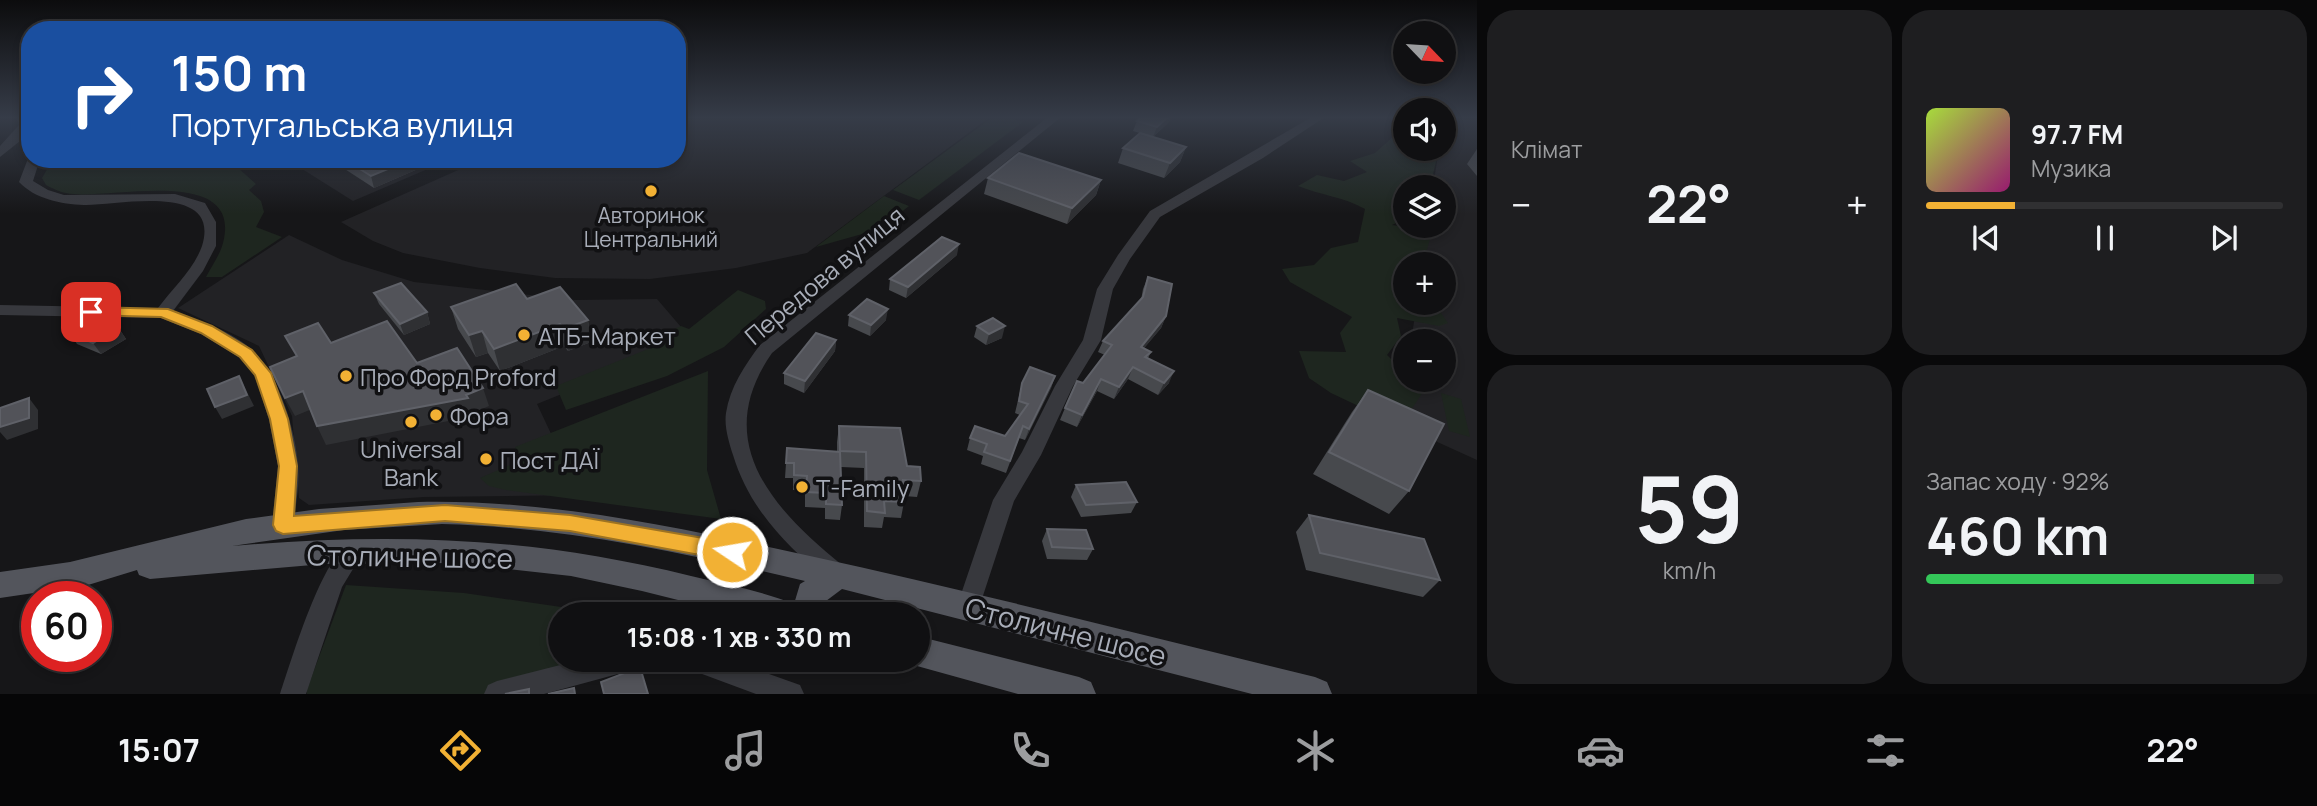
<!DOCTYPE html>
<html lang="uk">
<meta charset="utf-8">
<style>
body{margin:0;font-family:Manrope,sans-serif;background:#1e1e20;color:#f1f3f6;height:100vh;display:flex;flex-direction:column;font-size:26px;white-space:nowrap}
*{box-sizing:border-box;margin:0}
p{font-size:23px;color:#9c9d9f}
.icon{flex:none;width:38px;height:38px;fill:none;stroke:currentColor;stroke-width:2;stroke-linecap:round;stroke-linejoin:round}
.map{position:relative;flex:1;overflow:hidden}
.side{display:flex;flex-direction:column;gap:10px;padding:10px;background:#09090a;width:840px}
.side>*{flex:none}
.guide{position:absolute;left:21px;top:21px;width:665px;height:147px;border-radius:28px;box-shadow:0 4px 10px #0003,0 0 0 2px #303032;background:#1a4fa0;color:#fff;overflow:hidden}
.needle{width:46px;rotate:115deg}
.fabs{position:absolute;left:1393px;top:21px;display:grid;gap:14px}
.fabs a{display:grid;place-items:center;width:63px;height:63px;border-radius:50%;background:#101012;box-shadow:0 4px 10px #0003,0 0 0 2px #303032;font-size:35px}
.speed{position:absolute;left:21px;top:581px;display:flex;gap:14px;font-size:35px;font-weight:700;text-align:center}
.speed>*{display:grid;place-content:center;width:91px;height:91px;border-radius:50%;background:#101012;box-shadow:0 4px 10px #0003,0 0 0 2px #303032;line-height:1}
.speed .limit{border:10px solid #d22;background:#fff;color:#111}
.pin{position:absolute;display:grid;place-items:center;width:60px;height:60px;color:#fff;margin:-30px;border-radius:14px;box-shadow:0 4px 10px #0006}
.me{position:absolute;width:77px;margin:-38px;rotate:282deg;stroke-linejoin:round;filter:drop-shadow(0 0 5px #0008)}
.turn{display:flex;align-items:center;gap:24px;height:147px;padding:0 35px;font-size:32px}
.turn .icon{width:91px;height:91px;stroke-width:2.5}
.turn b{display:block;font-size:49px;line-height:60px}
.big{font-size:52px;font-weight:700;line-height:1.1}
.side .tile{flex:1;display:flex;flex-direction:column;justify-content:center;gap:10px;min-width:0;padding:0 24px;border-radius:28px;background:#1e1e20}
.side .dial{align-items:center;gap:0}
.dial b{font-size:91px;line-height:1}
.song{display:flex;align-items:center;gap:21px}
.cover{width:84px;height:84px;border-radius:10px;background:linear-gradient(135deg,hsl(80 70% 55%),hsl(320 70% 35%))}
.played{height:7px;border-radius:4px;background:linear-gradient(90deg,#f2b134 25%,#303032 25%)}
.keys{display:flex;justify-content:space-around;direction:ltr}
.heat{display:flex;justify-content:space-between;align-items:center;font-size:38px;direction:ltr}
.charge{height:10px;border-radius:5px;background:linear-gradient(90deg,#34c759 92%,#303032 0)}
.side .tiles{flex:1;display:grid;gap:10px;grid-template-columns:repeat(2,1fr)}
.trip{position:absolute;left:548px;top:602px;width:382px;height:70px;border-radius:35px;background:#101012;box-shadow:0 4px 10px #0003,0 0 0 2px #303032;font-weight:700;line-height:70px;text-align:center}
.menu{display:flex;height:112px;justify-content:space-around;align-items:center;background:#060607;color:#9c9d9f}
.menu .icon{width:49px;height:49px}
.menu .active{color:#f2b134}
.menu b{font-size:32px;color:#f1f3f6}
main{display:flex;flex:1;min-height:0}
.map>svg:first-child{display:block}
.built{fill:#222225}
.green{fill:#1e261f}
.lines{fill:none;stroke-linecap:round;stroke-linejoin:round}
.minor{fill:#37383d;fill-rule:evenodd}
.major{fill:#53555c;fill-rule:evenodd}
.wall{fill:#47494d}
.shaded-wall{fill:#2f3033}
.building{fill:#525359;stroke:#5f6168;stroke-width:2}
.route{fill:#f2b134;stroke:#9d7322;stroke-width:2}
.poi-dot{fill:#f2b134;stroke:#111113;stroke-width:2.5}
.labels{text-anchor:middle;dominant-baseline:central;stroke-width:7;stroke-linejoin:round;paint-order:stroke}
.far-poi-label{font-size:21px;fill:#a8adb8;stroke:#111113}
.street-label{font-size:24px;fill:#a8adb8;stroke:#111113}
.poi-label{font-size:24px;fill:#a8adb8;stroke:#111113;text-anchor:start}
.near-street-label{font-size:28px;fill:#a8adb8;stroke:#111113}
</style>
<main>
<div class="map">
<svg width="1477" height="694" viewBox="0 0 1477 694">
<rect width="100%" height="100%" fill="#161618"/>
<!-- built -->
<g class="built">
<polygon points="677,117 990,117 807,253 736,268 650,279 555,278 480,268 403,253 373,241 341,222 483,159 677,159"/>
<polygon points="1461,117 1477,117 1477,460 1400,425 1406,380 1444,380 1444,341 1411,341 1417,303 1444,303 1444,264 1422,264 1428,226 1444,226 1444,187 1433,187 1439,149 1444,149 1444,142"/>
<polygon points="319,159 451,159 353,201 299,167"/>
<polygon points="289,235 342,260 414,282 575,300 657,299 693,341 537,404 580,495 424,497 309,505 299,498 292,416 259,346 178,308"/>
</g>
<!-- green -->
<g class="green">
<polygon points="993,117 1007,117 1023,122 919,200 893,190"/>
<path d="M 1405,126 L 1405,149 L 1439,149 L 1430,187 L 1405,187 L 1405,219 L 1392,225 L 1416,228 L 1430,239 L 1423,264 L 1405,264 L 1405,303 L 1434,303 L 1448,323 L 1439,326 L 1397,318 L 1401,336 L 1387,355 L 1405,373 L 1405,380 L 1414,380 L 1425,389 L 1405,419 L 1388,420 L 1331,393 L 1309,378 L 1299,351 L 1346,352 L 1340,333 L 1352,317 L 1290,282 L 1282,269 L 1314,265 L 1331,248 L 1358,242 L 1365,209 C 1344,197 1320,195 1298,186 L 1317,175 L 1344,181 L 1367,172 L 1350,161 L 1375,153 Z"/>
<path d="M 53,159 L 228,159 L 256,184 L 249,190 L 261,201 L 264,212 L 256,227 L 282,237 L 222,277 L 206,277 C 211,267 220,255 223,243 C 244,162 103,202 66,193 C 59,192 52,188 46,185 L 42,178 Z"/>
<polygon points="884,196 909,206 880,229 816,247"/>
<polygon points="738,290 765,301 766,309 724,347 667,376 566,410 556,386 663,343 664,334 681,326 689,329"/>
<polygon points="708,371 707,470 721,519 506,490 489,486 480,478 519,461 515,447"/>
<polygon points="1441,393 1461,399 1470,437 1449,431"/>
<polygon points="346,585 464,593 568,608 585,614 560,614 560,660 603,660 487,694 307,694 307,689"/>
</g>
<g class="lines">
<!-- minor -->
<g class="minor">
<polygon points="16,117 28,117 30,127 20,141 0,157 0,146 19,125"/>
<path d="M 1048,117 L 1061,117 L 772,353 C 710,442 773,509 842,565 L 846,572 L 842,579 L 834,582 L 826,579 C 785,544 749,508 733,455 C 729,442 724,427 726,413 C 730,387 745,365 760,345 Z"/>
<polygon points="1312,117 1325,117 1263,158 1160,217 1130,259 1113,289 1101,340 1073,386 1041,455 1014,501 977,614 969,617 961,614 957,606 993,500 1022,452 1055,386 1083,340 1097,289 1118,255 1150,211"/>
<path d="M 29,156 L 30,159 L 40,159 L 33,181 L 48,190 L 64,195 L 175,194 L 205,203 L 216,222 L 216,246 L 203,271 L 173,311 C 200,321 233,331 254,352 C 279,376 296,431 298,466 C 300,485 295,506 294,525 L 291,531 L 283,534 L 275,531 L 272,525 L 278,466 L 269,420 L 255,375 L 240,358 L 201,334 L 161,318 L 0,315 L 0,305 L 158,308 C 173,288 194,269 202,246 C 222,181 116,206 84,205 C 61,204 35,199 19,182 Z"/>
<path d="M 353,541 L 361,544 L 364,551 L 342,587 L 306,694 L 280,694 C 291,662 323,552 353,541 Z"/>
<polygon points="580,660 638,660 634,668 625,672 544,694 484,694 488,685 497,681"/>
<polygon points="682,660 729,660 800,685 804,694 756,694 686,668"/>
</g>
<!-- major -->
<g class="major">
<path d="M 418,502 C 550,499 681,528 810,556 C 979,593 1147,636 1315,677 L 1327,682 L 1332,694 L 1252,694 L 842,589 L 826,601 L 834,614 L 734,614 L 642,591 L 571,576 L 455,563 L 324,564 L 150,579 L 139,575 L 137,570 L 88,585 L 0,598 L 0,572 L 70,562 L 246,519 L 319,509 ZM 442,524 C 565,527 685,553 805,581 L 800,584 L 794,604 C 761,591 725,584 691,576 C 532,537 395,532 232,546 L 344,530 Z"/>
<polygon points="917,636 1079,677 1091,682 1096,694 1018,694 917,666 905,660 917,660"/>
</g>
</g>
<!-- wall -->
<g class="wall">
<polygon points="1141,117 1171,117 1169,122 1153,137 1133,131 1137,121"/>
<polygon points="1186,147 1180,162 1164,178 1118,163 1123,148"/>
<polygon points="1477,149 1477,176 1467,164"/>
<polygon points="333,159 441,159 374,188 334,162"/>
<polygon points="988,178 1101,180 1096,195 1067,224 984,194"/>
<polygon points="957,255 906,298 889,290 890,279"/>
<polygon points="1148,277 1166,316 1161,328 1144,348 1151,352 1148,358 1169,383 1158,395 1128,379 1114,399 1097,391 1077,427 1060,420 1065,408 1105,355 1098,352 1103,341 1141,300 1143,289"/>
<polygon points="374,293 427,312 430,324 404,335 379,304"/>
<polygon points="527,299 588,320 591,342 568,351 564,346 500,371 488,353 476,357 458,329 451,307"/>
<polygon points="849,315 886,320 870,336 848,326"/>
<polygon points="977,326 1002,338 986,345 974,337"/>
<polygon points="118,327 126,339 101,354 77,344 69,332"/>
<polygon points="836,340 835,351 804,393 784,384 784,373"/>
<polygon points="1055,376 1051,388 1025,440 1019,438 1006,473 981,464 983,456 967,450 970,438 1005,436 1020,415 1015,413 1022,383"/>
<polygon points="1368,390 1409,491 1389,514 1313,474 1352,412"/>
<polygon points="839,426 907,466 921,481 917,497 904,496 904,502 901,518 884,517 882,528 864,527 864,468 841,467 842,505 840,520 825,519 825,508 805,507 805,491 793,490 793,478 785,478 787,448 837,452 837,442"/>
<polygon points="1076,485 1137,502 1131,513 1081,517 1071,497"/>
<polygon points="1309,515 1440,580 1423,597 1306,570 1296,532"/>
<polygon points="1047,529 1093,549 1087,560 1047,559 1042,541"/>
</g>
<!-- shaded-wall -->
<g class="shaded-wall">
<polygon points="1168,117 1171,117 1169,122 1153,137 1157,127"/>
<polygon points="1186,147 1180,162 1164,178 1170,163"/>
<polygon points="412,159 441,159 374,188 371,176"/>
<polygon points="1101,180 1096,195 1067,224 1072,208"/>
<polygon points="959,244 957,255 906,298 908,287"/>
<polygon points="888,309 886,320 870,336 871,325"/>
<polygon points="427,312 430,324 404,335 400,324"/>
<polygon points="1166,316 1161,328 1136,358 1141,347"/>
<polygon points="588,320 591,342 568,351 564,329"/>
<polygon points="560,324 564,346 500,371 494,349"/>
<polygon points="1005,326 1002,338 986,345 989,334"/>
<polygon points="118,327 126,339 101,354 93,343"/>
<polygon points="482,331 488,353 476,357 469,335"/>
<polygon points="836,340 835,351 804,393 805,381"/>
<polygon points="1133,367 1128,379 1114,399 1119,387"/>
<polygon points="1174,371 1169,383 1158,395 1164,383"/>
<polygon points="239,376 254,406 222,419 215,407"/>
<polygon points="1055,376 1051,388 1025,440 1029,429"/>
<polygon points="1101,379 1097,391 1077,427 1082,415"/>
<polygon points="483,388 489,406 473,413 474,416 326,445 317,426 466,395"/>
<polygon points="303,391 312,409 295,416 285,398"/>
<polygon points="29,398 38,410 38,429 7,440 0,432 0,427"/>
</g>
<!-- building -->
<g class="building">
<polygon points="1141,117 1168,117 1157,127 1137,121"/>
<polygon points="1140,133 1186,147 1170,163 1123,148"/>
<polygon points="1019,153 1101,180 1072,208 988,178"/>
<polygon points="344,159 412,159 371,176"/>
<polygon points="942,237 959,244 908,287 890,279"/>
<polygon points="1148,277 1172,284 1166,316 1141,347 1151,352 1145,357 1174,371 1164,383 1133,367 1119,387 1101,379 1082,415 1065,408 1077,381 1083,383 1112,345 1103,341 1143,297"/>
<polygon points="401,283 427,312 400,324 374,293"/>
<polygon points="516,284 527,299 560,287 588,320 564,329 560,324 494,349 482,331 469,335 451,307"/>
<polygon points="867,299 888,309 871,325 849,315"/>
<polygon points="95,317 118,327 93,343 69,332"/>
<polygon points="993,318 1005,326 989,334 977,326"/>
<polygon points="387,321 417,363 457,348 483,388 466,395 468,398 317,426 303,391 285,398 270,367 297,356 285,336 318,323 331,343"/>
<polygon points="816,333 836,340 805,381 784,373"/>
<polygon points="1030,367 1055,376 1029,429 1023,426 1010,461 984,452 987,444 970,438 975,426 1005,436 1028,404 1019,401 1022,383"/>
<polygon points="239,376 247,395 215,407 207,389"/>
<polygon points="1368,390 1444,424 1409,491 1329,452"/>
<polygon points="29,398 29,418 0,427 0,408"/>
<polygon points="839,426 900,428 907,466 920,467 921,481 903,480 904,502 884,501 885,513 867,511 866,452 840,451"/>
<polygon points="787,448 840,452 842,505 826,504 826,493 806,492 807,476 794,475 794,463 786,463"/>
<polygon points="1126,482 1137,502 1086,505 1076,485"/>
<polygon points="1309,515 1424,539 1440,580 1320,553"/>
<polygon points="1047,529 1086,530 1093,549 1052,547"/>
<polygon points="640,667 648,694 604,694 601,682"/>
<polygon points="574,688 575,694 548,694"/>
<polygon points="529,689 529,694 505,694"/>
</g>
<!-- sky -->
<linearGradient id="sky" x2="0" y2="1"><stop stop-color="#0c0c0d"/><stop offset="0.55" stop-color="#363c48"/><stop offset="1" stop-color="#363c48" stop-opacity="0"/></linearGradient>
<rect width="1477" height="214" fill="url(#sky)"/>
<!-- route -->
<polygon class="route" points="91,307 168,309 212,326 252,350 271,373 288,419 297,466 294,516 445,505 570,515 732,543 739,546 742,552 739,558 732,561 570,531 445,521 283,534 276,531 273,525 279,466 270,419 255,375 240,357 201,333 161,317 86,315 84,312"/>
<!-- markers -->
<g class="poi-dot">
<circle cx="651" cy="191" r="7"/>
<circle cx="524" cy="335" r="7"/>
<circle cx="346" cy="376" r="7"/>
<circle cx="436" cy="415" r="7"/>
<circle cx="411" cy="422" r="7"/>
<circle cx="486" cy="459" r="7"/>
<circle cx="802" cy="487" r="7"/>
</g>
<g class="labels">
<!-- far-poi labels -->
<g class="far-poi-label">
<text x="651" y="215">Авторинок<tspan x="651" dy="24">Центральний</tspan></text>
</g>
<!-- street labels -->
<g class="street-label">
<text transform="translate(824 275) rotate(-40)">Передова вулиця</text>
</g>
<!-- poi labels -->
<g class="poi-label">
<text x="538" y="335">АТБ-Маркет</text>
<text x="360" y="376">Про Форд Proford</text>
<text x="450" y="415">Фора</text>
<text x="411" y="448" text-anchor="middle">Universal<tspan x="411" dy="28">Bank</tspan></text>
<text x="500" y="459">Пост ДАЇ</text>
<text x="816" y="487">T-Family</text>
</g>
<!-- near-street labels -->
<g class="near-street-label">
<text transform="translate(410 556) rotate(1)">Столичне шосе</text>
<text transform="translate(1066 631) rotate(14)">Столичне шосе</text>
</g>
</g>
</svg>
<div class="fabs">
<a><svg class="needle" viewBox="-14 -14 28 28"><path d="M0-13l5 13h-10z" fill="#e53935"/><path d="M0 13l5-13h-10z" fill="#9c9d9f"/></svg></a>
<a><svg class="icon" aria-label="sound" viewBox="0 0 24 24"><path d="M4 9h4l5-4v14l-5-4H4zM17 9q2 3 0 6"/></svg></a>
<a><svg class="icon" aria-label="layers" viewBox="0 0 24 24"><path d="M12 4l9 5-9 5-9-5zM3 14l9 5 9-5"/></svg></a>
<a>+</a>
<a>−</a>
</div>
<div class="speed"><div class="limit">60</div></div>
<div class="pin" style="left:91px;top:312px;background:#d93025"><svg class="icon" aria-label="arrive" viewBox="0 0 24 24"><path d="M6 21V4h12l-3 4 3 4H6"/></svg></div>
<svg class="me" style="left:732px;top:552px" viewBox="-20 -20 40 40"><circle r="17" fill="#f2b134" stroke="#fff" stroke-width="3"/><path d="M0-11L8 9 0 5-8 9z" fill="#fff"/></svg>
<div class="trip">15:08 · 1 хв · 330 m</div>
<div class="guide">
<div class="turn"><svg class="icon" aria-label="right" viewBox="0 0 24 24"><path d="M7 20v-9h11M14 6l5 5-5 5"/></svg><div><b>150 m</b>Португальська вулиця</div></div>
</div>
</div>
<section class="side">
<div class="tiles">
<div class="tile"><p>Клімат</p>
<div class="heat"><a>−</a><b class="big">22°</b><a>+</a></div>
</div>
<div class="tile">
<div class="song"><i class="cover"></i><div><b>97.7 FM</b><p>Музика</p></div></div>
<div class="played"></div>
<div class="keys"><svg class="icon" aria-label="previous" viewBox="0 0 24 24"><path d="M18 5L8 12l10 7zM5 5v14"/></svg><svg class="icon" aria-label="pause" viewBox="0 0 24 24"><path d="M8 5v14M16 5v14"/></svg><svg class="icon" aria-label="next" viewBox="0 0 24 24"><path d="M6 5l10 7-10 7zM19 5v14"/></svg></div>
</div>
<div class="tile dial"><b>59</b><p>km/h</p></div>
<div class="tile"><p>Запас ходу · 92%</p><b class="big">460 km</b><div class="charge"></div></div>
</div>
</section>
</main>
<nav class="menu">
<b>15:07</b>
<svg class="icon active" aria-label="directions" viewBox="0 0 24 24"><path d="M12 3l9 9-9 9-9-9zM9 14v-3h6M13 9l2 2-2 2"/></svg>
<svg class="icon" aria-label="music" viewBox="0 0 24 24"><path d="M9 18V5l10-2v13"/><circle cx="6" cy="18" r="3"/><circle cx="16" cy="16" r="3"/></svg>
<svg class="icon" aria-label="phone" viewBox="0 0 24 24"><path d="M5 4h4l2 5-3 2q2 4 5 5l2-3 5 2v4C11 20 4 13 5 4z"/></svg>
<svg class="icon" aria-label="climate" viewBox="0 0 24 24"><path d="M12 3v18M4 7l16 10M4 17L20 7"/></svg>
<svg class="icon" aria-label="car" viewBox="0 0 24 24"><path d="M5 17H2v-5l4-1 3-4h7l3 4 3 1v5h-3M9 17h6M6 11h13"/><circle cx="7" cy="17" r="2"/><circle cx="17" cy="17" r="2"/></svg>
<svg class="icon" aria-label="filters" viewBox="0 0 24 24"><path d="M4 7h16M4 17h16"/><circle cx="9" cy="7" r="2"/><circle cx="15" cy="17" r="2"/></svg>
<b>22°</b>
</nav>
